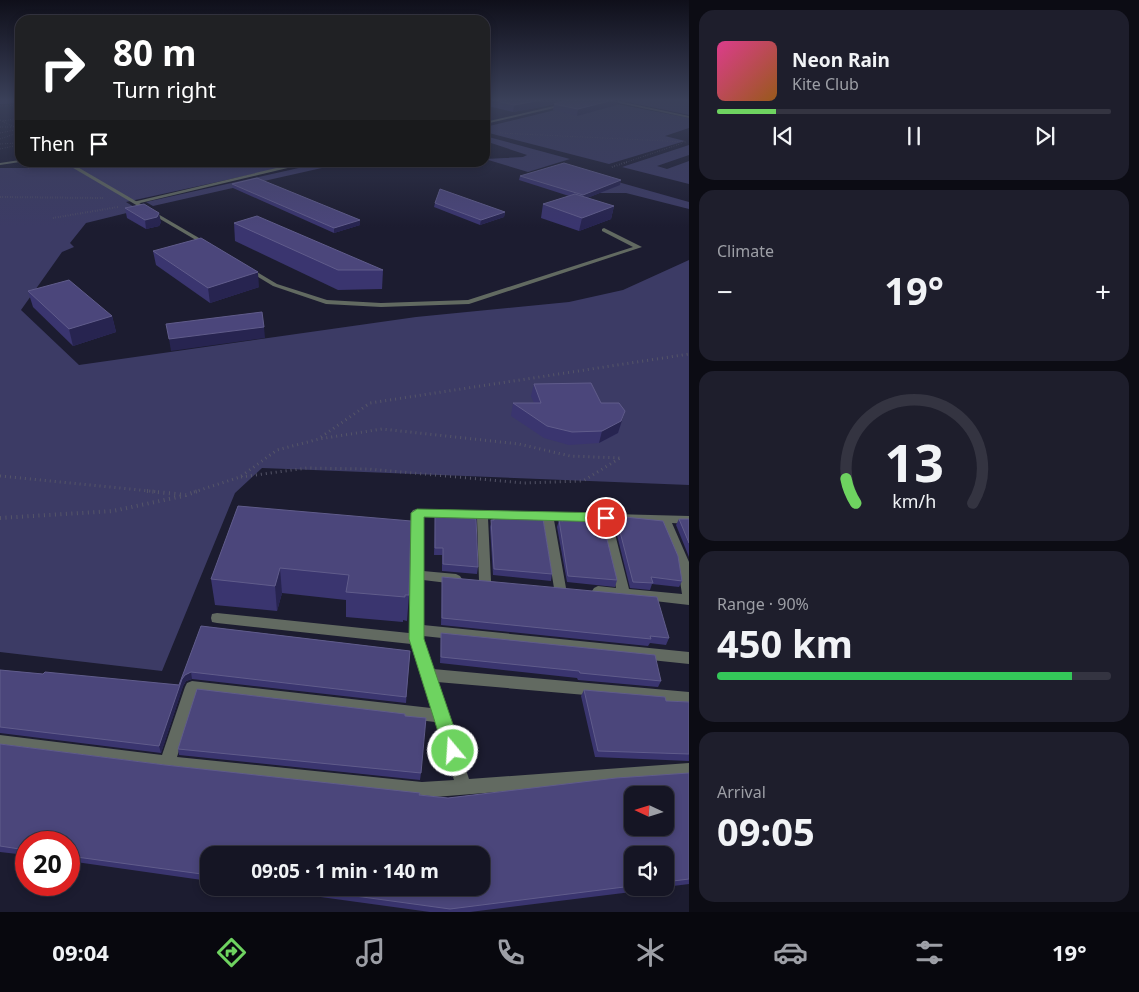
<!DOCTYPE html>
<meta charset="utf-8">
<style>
body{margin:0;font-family:"Noto Sans",sans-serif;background:#1e1e2c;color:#f1f3f6;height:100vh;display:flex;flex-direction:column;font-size:19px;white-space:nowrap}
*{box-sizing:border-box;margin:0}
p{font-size:16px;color:#9d9fa6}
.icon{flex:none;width:28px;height:28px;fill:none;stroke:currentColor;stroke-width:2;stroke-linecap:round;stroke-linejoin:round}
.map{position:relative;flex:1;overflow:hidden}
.details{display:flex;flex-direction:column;gap:10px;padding:10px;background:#0c0c14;width:450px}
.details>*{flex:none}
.guide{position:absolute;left:15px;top:15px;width:475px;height:152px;border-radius:15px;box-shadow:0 2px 8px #0003,0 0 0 1px #343441;background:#202124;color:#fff;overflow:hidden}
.needle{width:32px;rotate:274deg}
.tools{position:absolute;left:624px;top:786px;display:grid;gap:10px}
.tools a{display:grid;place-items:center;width:50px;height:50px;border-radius:10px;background:#151524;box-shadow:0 2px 8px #0003,0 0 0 1px #343441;font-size:25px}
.speed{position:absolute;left:15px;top:831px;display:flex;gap:10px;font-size:25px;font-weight:700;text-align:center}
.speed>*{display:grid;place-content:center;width:65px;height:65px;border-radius:50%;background:#151524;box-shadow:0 2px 8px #0003,0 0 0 1px #343441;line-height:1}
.speed .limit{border:8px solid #d22;background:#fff;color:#111}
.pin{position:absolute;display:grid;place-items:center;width:42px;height:42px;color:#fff;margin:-21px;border:2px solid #fff;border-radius:50%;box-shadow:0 1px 5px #0007}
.me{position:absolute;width:55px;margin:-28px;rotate:342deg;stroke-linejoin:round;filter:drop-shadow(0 0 4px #0008)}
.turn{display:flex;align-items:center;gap:18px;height:105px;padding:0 15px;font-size:22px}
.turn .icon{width:65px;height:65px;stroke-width:2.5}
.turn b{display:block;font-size:35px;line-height:42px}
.then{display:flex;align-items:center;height:48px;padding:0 15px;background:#0003;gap:10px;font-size:19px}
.big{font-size:38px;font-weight:700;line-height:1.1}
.details .widget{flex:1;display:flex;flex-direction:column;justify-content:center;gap:8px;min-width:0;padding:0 18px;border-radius:15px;background:#1e1e2c}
.details .dial{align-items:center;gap:0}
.dial svg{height:130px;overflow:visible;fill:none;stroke:#343441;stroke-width:7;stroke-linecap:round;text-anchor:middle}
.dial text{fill:#f1f3f6;stroke:none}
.song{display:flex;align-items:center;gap:15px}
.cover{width:60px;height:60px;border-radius:8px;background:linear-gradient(135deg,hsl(330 70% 55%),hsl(30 70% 35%))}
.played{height:5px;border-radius:2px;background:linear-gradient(90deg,#6ed360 15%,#343441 15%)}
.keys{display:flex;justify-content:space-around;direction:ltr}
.heat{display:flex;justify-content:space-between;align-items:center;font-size:28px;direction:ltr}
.charge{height:8px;border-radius:4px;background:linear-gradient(90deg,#34c759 90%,#343441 0)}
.trip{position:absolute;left:200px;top:846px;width:290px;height:50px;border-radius:15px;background:#151524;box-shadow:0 2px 8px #0003,0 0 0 1px #343441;font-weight:700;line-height:50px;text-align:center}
.tabs{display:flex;height:80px;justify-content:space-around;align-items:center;background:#08080e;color:#9d9fa6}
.tabs .icon{width:35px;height:35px}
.tabs .current{color:#6ed360}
.tabs b{font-size:22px;color:#f1f3f6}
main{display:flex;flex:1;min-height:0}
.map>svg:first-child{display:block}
.green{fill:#3c3b65}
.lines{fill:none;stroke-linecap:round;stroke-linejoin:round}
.path-far3{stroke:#555568;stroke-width:1;stroke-dasharray:0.5 2;stroke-linecap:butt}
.path-far2{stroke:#555568;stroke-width:2;stroke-dasharray:0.5 2;stroke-linecap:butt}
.path-far1{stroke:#555568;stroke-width:3;stroke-dasharray:1 4;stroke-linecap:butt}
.path{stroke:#555568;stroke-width:4;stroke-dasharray:1 4.5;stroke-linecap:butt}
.service{fill:#626a61;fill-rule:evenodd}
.minor{fill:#626a61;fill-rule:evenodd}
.wall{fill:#3a356f}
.shaded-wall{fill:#272450}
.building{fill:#4b467b;stroke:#605c8b;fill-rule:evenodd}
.route{fill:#6ed360;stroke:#48893e}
</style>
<main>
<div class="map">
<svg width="689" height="912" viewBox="0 0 689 912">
<rect width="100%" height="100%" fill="#1c1c30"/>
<!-- green -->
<g class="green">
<polygon points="613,99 689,99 689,115"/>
<polygon points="596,100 689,118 689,128 665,136 685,141 609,164 485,132 485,127"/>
<polygon points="485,136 570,159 528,172 485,159 523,157 527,155 485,141"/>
<polygon points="689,145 689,155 657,166 667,169 689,161 689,184 622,167"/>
<polygon points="62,162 304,163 126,202 139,210 86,223 70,243 74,247 62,252 21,310 79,365 416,317 569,302 623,290 689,260 689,485 262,468 235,493 162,671 0,652 0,168 36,168"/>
<polygon points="321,163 344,163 153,206 146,202"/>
<polygon points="611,180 689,202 689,209 626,193 600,193"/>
</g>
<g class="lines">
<!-- path-far3 -->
<g class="path-far3">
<polyline points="0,106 20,105"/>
<polyline points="0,120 20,130"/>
<polyline points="3,121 20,118"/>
<polyline points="0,127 12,127"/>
<polyline points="0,133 19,129"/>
<polyline points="500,133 686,142"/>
<polyline points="0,139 20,132"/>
<polyline points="20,139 16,143 20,146"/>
<polyline points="0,144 16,143"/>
<polyline points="0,149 18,145"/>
<polyline points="48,163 52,162"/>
<polyline points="624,163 683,143"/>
</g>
<!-- path-far2 -->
<g class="path-far2">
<polyline points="612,167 627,162"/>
<polyline points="28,168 52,162"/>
<polyline points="0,197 104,198"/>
<polyline points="53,218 118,207"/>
</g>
<!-- path-far1 -->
<g class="path-far1">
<polyline points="321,437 370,403 689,354"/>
<polyline points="0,476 159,492"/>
<polyline points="241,477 307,468 368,469 524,483 583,481 620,458"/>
<polyline points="194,492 240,477 277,450 319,439 382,429 519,444 570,456 620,458"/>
</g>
<!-- path -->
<g class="path">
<polyline points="147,491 186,495 198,491"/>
<polyline points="0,518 113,511 183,496"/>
</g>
<!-- service -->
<g class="service">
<polygon points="63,162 69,162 211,245 206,246"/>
<polygon points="604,228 642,247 469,304 381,307 326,304 273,286 245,269 250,268 277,284 327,300 381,303 468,300 633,247 602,231 602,229"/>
<path d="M 417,509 L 689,516 L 689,524 L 672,523 L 689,562 L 689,605 L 594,594 L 592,591 L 594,588 L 598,586 L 616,588 L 601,521 L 554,520 L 566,588 L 564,591 L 560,593 L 556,591 L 554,588 L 543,520 L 488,518 L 491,581 L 489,584 L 485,586 L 481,584 L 479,581 L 477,518 L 423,517 L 423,571 L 456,574 L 460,576 L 462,579 L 460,582 L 456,584 L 423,580 L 423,625 L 689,652 L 689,664 L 423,636 L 433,669 L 689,692 L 689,704 L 437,682 L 469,779 L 689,763 L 689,777 L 422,798 L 167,770 L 0,749 L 0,735 L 162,755 L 185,687 L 187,683 L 192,681 L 431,708 L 411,644 L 217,623 L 212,622 L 211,618 L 212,614 L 217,613 L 409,633 L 411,513 L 413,510 ZM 612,522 L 661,523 L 677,562 L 682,594 L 629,589 ZM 197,694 L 435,722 L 454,780 L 422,782 L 177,757 Z"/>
</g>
<!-- minor -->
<g class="minor">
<polygon points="584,99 593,99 485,124 485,122"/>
<polygon points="609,99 689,116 689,118 600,99"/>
<polygon points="20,160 20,162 0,165 0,163"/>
<polygon points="302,162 313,162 136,204 133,202"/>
</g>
</g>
<!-- wall -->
<g class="wall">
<polygon points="0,99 20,99 20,103 0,104"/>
<polygon points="485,99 617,105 577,116 553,110 554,104 540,107 513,112 488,106"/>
<polygon points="520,176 620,185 587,198 614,206 611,219 579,231 541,218 543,204 569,196 519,180"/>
<polygon points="232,184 360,225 334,233 233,188"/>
<polygon points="435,203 505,212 504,217 480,225 434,207"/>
<polygon points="125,208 161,222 159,226 146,229 127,218"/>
<polygon points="234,223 383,270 382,289 338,290 235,241"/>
<polygon points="153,251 259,287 210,303 156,265"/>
<polygon points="28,291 112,316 116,332 73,346 33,307"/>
<polygon points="534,384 601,403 621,423 618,433 599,443 569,445 544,438 511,416 513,403 534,403 531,396"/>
<polygon points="238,506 409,595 407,621 403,620 403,622 346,617 346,600 282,593 277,611 215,605 211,579"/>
<polygon points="494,514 552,574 551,581 493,575 490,527"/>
<polygon points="435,516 478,567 477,574 442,571 442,555 434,555"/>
<polygon points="625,517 682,581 679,587 652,584 650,590 630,588 616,531 618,524 623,525"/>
<polygon points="563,519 617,580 615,587 567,582 557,527 559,520 563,520"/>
<polygon points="679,519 689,519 689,557 676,525"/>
<polygon points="442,577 669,638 666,645 650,643 648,646 441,625"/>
<polygon points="201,626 410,651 406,703 192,679 186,681 183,686 161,753 0,733 0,670 43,674 179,685"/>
<polygon points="441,633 661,681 658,687 578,680 577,678 440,663"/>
<polygon points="584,690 666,701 689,702 689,761 595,757 581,696"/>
<polygon points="405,716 421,773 420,780 179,755 178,749"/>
<polygon points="0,744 165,765 448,798 689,773 689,884 665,887 665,855 632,855 632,888 664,888 470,912 430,912 255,888 481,888 209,855 209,881 69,861 69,842 26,842 26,855 0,852"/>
</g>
<!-- shaded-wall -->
<g class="shaded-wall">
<polygon points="489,99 488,106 485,107 485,100"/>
<polygon points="547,99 571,99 540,107 513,112 514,105"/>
<polygon points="617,99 619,99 617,105 577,116 578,109"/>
<polygon points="621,180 620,185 582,200 583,195"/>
<polygon points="614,206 611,219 579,231 582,218"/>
<polygon points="505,212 504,217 480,225 481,220"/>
<polygon points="159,213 161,222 159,226 146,229 145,220"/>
<polygon points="360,220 360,225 334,233 334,228"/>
<polygon points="258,272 259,287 210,303 208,288"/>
<polygon points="112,316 116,332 73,346 69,329"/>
<polygon points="264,327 265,338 171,351 169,339"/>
<polygon points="625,411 618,433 599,443 602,431"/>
<polygon points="280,568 282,593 277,611 275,586"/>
<polygon points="191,672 192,679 186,681 183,686 161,753 159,746 182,679 185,675"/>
</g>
<!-- building -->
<g class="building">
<polygon points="489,99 547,99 514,105"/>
<polygon points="572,99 617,99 578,109 554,104"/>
<polygon points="564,163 621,180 583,195 520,176"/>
<polygon points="257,178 360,220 334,228 232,184"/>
<polygon points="440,189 505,212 481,220 435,203"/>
<polygon points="575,194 614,206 582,218 543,204"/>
<polygon points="144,204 159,213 157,217 145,220 125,208"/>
<polygon points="257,216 383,270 338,270 234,223"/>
<polygon points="201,238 258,272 208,288 153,251"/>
<polygon points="69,280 112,316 69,329 28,291"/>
<polygon points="262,312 264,327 169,339 166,324"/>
<polygon points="591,383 601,403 619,403 625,411 621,421 602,431 572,432 547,426 513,403 541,403 534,384"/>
<polygon points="238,506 411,521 409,595 405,595 405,597 346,592 349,575 280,568 275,586 211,579"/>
<polygon points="494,514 543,519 552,574 494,569 491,520 494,520"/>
<polygon points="435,516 476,519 478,567 443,564 443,548 435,548"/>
<polygon points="625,517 663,521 678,556 682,581 651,577 653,583 633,582 618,524 626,525"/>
<polygon points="563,519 603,523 617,580 568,576 559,520 563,521"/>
<polygon points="679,519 689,519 689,543"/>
<polygon points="442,577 657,597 669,638 650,636 651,639 442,618"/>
<polygon points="201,626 410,651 406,697 191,672 185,675 182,679 159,746 0,727 0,670 43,674 45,672 179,685"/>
<polygon points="441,633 655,655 661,681 580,673 579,671 441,657"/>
<polygon points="197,689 405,714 405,716 426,718 421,773 178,749"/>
<polygon points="584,690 665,697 666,701 689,702 689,754 598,751"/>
<path d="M 0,744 L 165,765 L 420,793 L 419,795 L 448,798 L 616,778 L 689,773 L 689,879 L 665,882 L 665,855 L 632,855 L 632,886 L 450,909 L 297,888 L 481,888 L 481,855 L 209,855 L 209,875 L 69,856 L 69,842 L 26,842 L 26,850 L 0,846 ZM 632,795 L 665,795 L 665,828 L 632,828 Z"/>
</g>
<!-- sky -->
<linearGradient id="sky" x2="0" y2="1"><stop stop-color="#0f0f1a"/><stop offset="0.44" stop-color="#3a4059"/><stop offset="1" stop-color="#3a4059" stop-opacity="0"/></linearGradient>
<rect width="689" height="227" fill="url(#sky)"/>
<!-- route -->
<polygon class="route" points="417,509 606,513 613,518 606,522 424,517 424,639 462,751 459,757 453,759 447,757 444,751 409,639 411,513"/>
</svg>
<div class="tools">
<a><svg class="needle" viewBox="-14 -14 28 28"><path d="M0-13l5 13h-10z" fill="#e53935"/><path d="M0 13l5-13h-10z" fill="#9d9fa6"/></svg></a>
<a><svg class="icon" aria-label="sound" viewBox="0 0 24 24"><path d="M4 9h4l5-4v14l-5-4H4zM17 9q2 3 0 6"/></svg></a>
</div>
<div class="speed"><div class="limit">20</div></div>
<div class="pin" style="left:606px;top:518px;background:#d93025"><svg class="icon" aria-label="arrive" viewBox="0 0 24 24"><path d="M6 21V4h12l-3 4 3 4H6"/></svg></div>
<svg class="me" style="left:453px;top:751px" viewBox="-20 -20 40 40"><circle r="17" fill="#6ed360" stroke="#fff" stroke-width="3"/><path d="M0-11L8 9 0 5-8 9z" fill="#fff"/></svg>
<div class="trip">09:05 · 1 min · 140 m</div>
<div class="guide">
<div class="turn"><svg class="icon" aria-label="right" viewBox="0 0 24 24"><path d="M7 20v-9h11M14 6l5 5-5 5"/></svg><div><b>80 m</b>Turn right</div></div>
<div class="then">Then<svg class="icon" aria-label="arrive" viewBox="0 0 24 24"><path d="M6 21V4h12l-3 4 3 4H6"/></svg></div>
</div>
</div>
<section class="details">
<div class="widget">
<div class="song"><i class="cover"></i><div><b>Neon Rain</b><p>Kite Club</p></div></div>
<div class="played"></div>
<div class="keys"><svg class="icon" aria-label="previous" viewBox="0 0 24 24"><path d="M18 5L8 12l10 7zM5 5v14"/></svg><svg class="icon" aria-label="pause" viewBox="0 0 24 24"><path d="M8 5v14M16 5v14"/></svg><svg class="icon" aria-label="next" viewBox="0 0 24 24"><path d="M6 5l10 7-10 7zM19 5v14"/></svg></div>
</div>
<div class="widget"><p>Climate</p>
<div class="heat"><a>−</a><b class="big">19°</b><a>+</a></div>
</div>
<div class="widget dial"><svg viewBox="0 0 100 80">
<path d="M14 69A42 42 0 1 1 86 69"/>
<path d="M14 69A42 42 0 0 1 8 54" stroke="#6ed360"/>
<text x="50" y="56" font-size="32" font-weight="700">13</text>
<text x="50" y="72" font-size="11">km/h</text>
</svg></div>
<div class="widget"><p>Range · 90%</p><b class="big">450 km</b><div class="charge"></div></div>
<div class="widget"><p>Arrival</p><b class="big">09:05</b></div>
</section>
</main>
<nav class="tabs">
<b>09:04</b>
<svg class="icon current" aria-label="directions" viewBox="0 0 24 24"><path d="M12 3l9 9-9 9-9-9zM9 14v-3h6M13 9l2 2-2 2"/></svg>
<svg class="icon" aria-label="music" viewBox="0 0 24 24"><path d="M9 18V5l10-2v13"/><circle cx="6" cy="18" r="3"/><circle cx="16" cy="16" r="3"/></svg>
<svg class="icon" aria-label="phone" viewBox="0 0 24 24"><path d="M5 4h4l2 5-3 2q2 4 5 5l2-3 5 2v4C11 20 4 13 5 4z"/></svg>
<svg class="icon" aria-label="climate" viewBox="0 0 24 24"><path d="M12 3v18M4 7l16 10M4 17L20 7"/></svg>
<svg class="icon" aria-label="car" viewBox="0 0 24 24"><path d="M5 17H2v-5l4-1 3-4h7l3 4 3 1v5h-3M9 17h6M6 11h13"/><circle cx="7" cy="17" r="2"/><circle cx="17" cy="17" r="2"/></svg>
<svg class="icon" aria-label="filters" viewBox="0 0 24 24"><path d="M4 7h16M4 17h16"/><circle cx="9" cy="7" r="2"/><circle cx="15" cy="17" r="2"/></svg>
<b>19°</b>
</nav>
